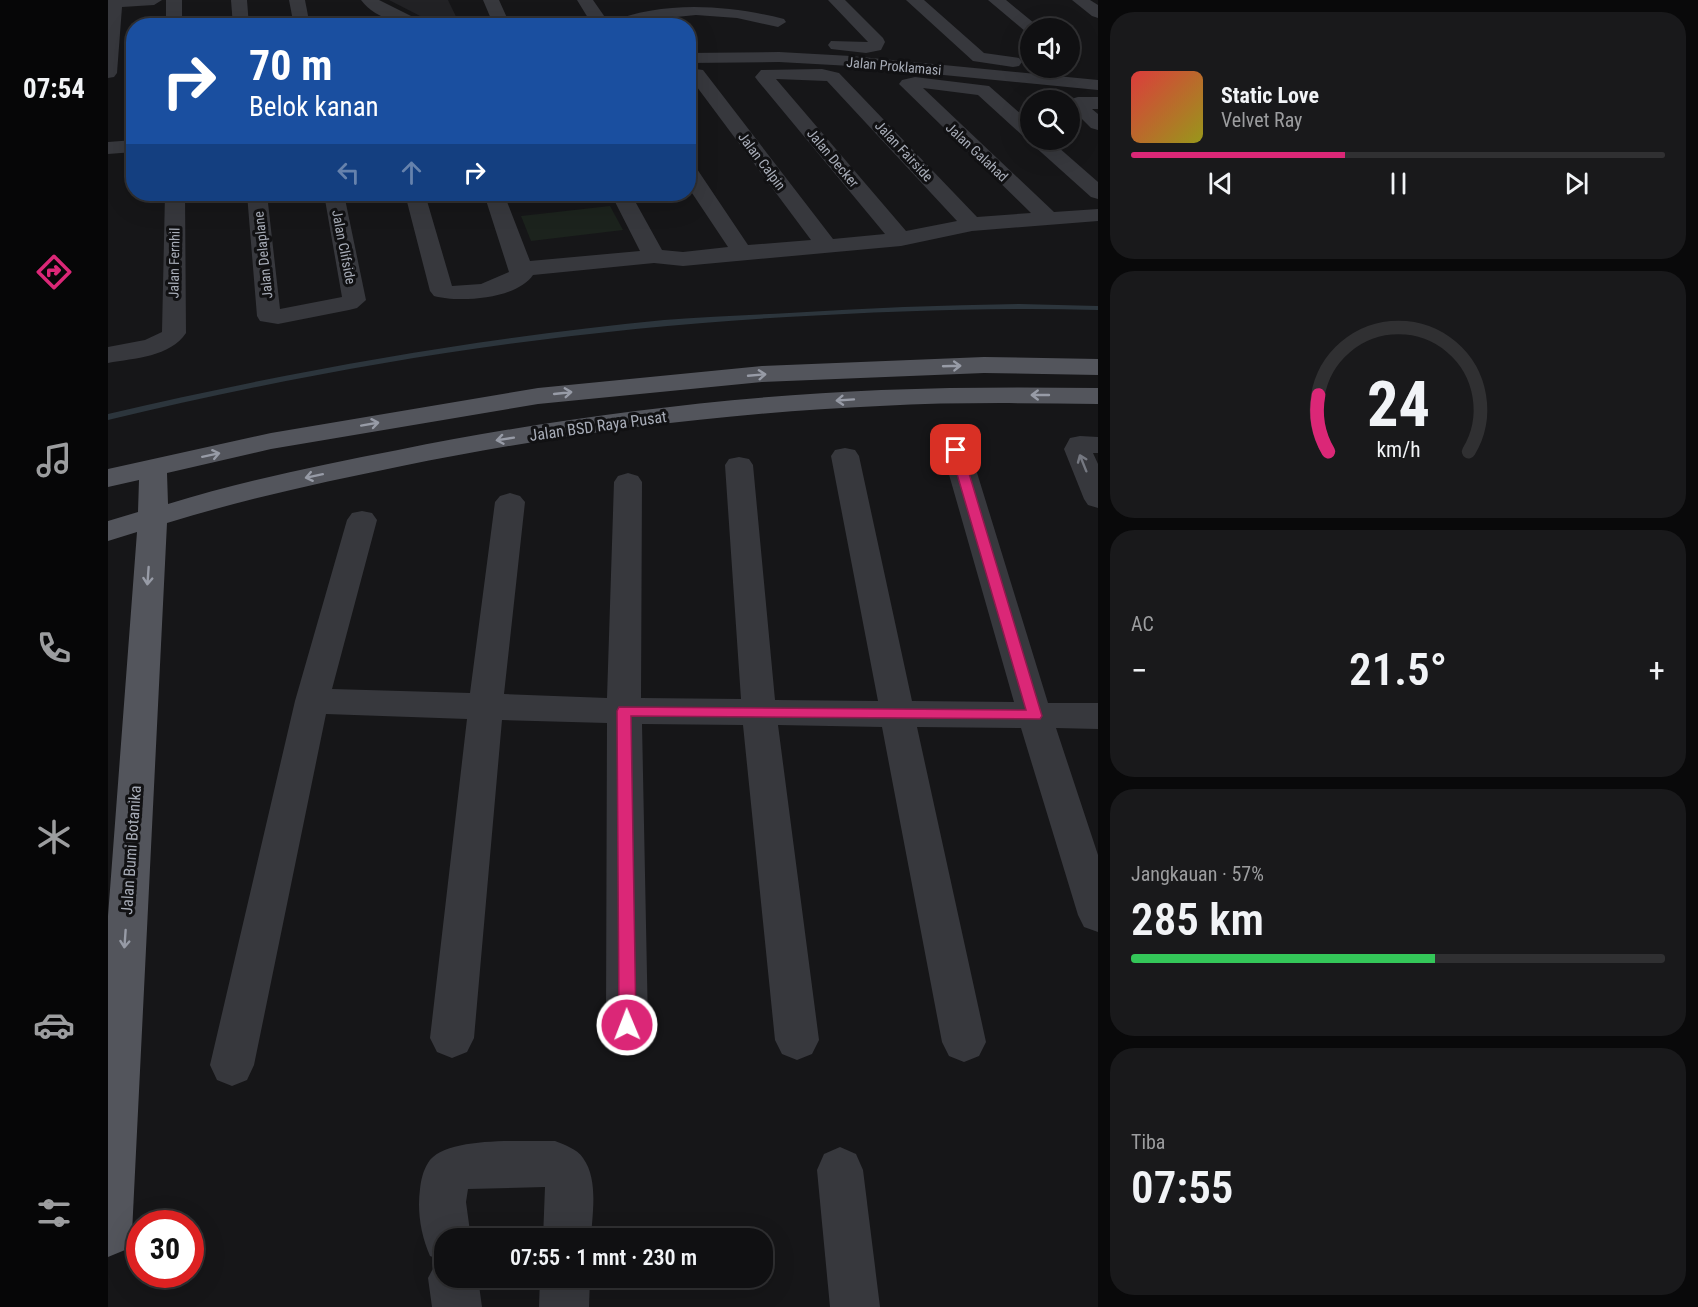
<!DOCTYPE html>
<html lang="id">
<meta charset="utf-8">
<style>
body{margin:0;font-family:"Roboto Condensed",sans-serif;background:#19191b;color:#f1f3f6;height:100vh;display:flex;flex-direction:column;font-size:22px;white-space:nowrap}
*{box-sizing:border-box;margin:0}
p{font-size:20px;color:#9c9d9f}
.icon{flex:none;width:33px;height:33px;fill:none;stroke:currentColor;stroke-width:2;stroke-linecap:round;stroke-linejoin:round}
.map{position:relative;flex:1;overflow:hidden}
.side{display:flex;flex-direction:column;gap:12px;padding:12px;background:#09090a;width:600px}
.side>*{flex:none}
.top-card{position:absolute;left:18px;top:18px;width:570px;height:183px;border-radius:24px;box-shadow:0 6px 24px #0002,0 0 0 2px #303032;background:#1a4fa0;color:#fff;overflow:hidden}
.fabs{position:absolute;left:912px;top:18px;display:grid;gap:12px}
.fabs a{display:grid;place-items:center;width:60px;height:60px;border-radius:50%;background:#101012;box-shadow:0 6px 24px #0002,0 0 0 2px #303032;font-size:30px}
.speed{position:absolute;left:18px;top:1210px;display:flex;gap:12px;font-size:30px;font-weight:700;text-align:center}
.speed>*{display:grid;place-content:center;width:78px;height:78px;border-radius:50%;background:#101012;box-shadow:0 6px 24px #0002,0 0 0 2px #303032;line-height:1}
.speed .limit{border:9px solid #d22;background:#fff;color:#111}
.pin{position:absolute;display:grid;place-items:center;width:51px;height:51px;color:#fff;margin:-26px;border-radius:12px;box-shadow:0 3px 9px #0006}
.me{position:absolute;width:66px;margin:-33px;rotate:359deg;stroke-linejoin:round;filter:drop-shadow(0 0 4px #0008)}
.turn{display:flex;align-items:center;gap:21px;height:126px;padding:0 24px;font-size:27px}
.turn .icon{width:78px;height:78px;stroke-width:2.5}
.turn b{display:block;font-size:42px;line-height:51px}
.lanes{display:flex;align-items:center;height:57px;padding:0 24px;background:#0003;justify-content:center;gap:30px;direction:ltr}
.lanes .off{opacity:.35}
.big{font-size:45px;font-weight:600;line-height:1.1}
.side .widget{flex:1;display:flex;flex-direction:column;justify-content:center;gap:9px;min-width:0;padding:0 21px;border-radius:24px;background:#19191b}
.side .dial{align-items:center;gap:0}
.dial svg{height:156px;overflow:visible;fill:none;stroke:#303032;stroke-width:7;stroke-linecap:round;text-anchor:middle}
.dial text{fill:#f1f3f6;stroke:none}
.song{display:flex;align-items:center;gap:18px}
.cover{width:72px;height:72px;border-radius:9px;background:linear-gradient(135deg,hsl(0 70% 55%),hsl(60 70% 35%))}
.played{height:6px;border-radius:3px;background:linear-gradient(90deg,#db2777 40%,#303032 40%)}
.keys{display:flex;justify-content:space-around;direction:ltr}
.heat{display:flex;justify-content:space-between;align-items:center;font-size:33px;direction:ltr}
.charge{height:9px;border-radius:4px;background:linear-gradient(90deg,#34c759 57%,#303032 0)}
.trip{position:absolute;left:326px;top:1228px;width:339px;height:60px;border-radius:24px;background:#101012;box-shadow:0 6px 24px #0002,0 0 0 2px #303032;font-weight:600;line-height:60px;text-align:center}
main{display:flex;flex:1;min-height:0}
.dock{display:flex;flex-direction:column;width:108px;justify-content:space-around;align-items:center;background:#060607;color:#9c9d9f}
.dock .icon{width:42px;height:42px}
.dock .on{color:#db2777}
.dock b{font-size:27px;color:#f1f3f6}
.map>svg:first-child{display:block}
.built{fill:#222225}
.green{fill:#1c231d}
.lines{fill:none;stroke-linecap:round;stroke-linejoin:round}
.stream{fill:#2c353c;fill-rule:evenodd}
.minor{fill:#37383d;fill-rule:evenodd}
.major{fill:#53555c;fill-rule:evenodd}
.oneway{stroke:#979ba6}
.oneway2{stroke:#757881}
.route{fill:#db2777;stroke:#8e194d;stroke-width:1.5}
.labels{text-anchor:middle;dominant-baseline:central;stroke-width:6;stroke-linejoin:round;paint-order:stroke}
.far-street-label{font-size:14px;fill:#a8adb8;stroke:#111113}
.street-label{font-size:16px;fill:#a8adb8;stroke:#111113}
</style>
<main>
<nav class="dock">
<b>07:54</b>
<svg class="icon on" aria-label="directions" viewBox="0 0 24 24"><path d="M12 3l9 9-9 9-9-9zM9 14v-3h6M13 9l2 2-2 2"/></svg>
<svg class="icon" aria-label="music" viewBox="0 0 24 24"><path d="M9 18V5l10-2v13"/><circle cx="6" cy="18" r="3"/><circle cx="16" cy="16" r="3"/></svg>
<svg class="icon" aria-label="phone" viewBox="0 0 24 24"><path d="M5 4h4l2 5-3 2q2 4 5 5l2-3 5 2v4C11 20 4 13 5 4z"/></svg>
<svg class="icon" aria-label="climate" viewBox="0 0 24 24"><path d="M12 3v18M4 7l16 10M4 17L20 7"/></svg>
<svg class="icon" aria-label="car" viewBox="0 0 24 24"><path d="M5 17H2v-5l4-1 3-4h7l3 4 3 1v5h-3M9 17h6M6 11h13"/><circle cx="7" cy="17" r="2"/><circle cx="17" cy="17" r="2"/></svg>
<svg class="icon" aria-label="filters" viewBox="0 0 24 24"><path d="M4 7h16M4 17h16"/><circle cx="9" cy="7" r="2"/><circle cx="15" cy="17" r="2"/></svg>
</nav>
<div class="map">
<svg width="990" height="1307" viewBox="0 0 990 1307">
<rect width="100%" height="100%" fill="#161618"/>
<!-- built -->
<polygon class="built" points="281,0 340,0 352,25 316,18"/>
<!-- green -->
<polygon class="green" points="502,206 515,230 423,241 413,216"/>
<g class="lines">
<!-- stream -->
<path class="stream" d="M 912,304 L 990,306 L 990,310 C 886,307 783,311 679,317 C 449,330 224,366 0,420 L 0,414 C 183,371 369,338 556,320 C 598,317 640,315 681,313 C 758,308 835,305 912,304 Z"/>
<!-- minor -->
<g class="minor">
<polygon points="0,0 54,0 46,5 14,7 9,73 6,77 0,78"/>
<rect x="58" y="0" width="16" height="26"/>
<polygon points="123,0 139,0 141,26 125,26"/>
<polygon points="181,0 197,0 202,26 186,26"/>
<path d="M 253,0 L 271,0 L 323,26 C 299,26 269,21 253,0 Z"/>
<polygon points="375,0 391,0 400,20 405,26 386,26"/>
<path d="M 469,0 L 485,0 L 501,23 C 554,0 620,5 676,19 L 678,22 L 670,27 L 629,18 L 588,15 L 548,19 L 524,26 L 485,26 Z"/>
<polygon points="720,0 737,0 775,38 777,42 773,50 758,53 723,49 720,45 723,41 760,42"/>
<polygon points="798,0 816,0 876,53 911,58 914,62 911,66 905,67 865,61"/>
<polygon points="880,0 898,0 932,28 922,28 922,33 918,32"/>
<polygon points="964,0 982,0 990,5 990,18 984,16"/>
<polygon points="671,52 743,56 990,80 990,90 743,66 671,62 580,63 580,53"/>
<path d="M 580,68 L 595,70 L 725,239 L 777,234 L 650,81 L 647,77 L 653,70 L 714,69 L 731,73 L 869,217 L 923,213 L 791,84 L 794,80 L 807,77 L 881,86 L 922,122 L 922,138 L 915,136 L 870,95 L 815,88 L 946,212 L 990,209 L 990,221 L 864,231 L 793,246 L 575,266 L 546,263 L 425,275 C 409,299 351,303 326,296 L 322,291 L 297,194 L 317,194 L 344,286 L 373,284 L 401,272 L 376,194 L 396,194 L 422,261 L 532,251 L 503,194 L 523,194 L 554,250 L 575,252 L 620,247 L 580,187 L 580,164 L 587,166 L 640,245 L 703,240 L 583,79 L 580,78 ZM 668,79 L 719,81 L 849,221 L 798,231 Z"/>
<polygon points="970,97 990,97 990,109 984,109 990,114 990,130 983,128 962,107 963,99"/>
<polygon points="922,138 942,140 990,182 990,199 983,197 924,144"/>
<polygon points="26,140 26,152 0,154 0,142"/>
<path d="M 57,194 L 77,194 L 78,333 C 62,357 27,358 0,363 L 0,347 L 37,340 L 54,332 Z"/>
<polygon points="139,194 159,194 172,309 234,297 216,194 236,194 258,300 249,308 241,310 170,324 152,321 149,316"/>
<polygon points="972,436 990,437 990,453 985,453 990,464 990,508 980,505 976,499 956,449 962,438"/>
<polygon points="848,442 858,444 862,450 940,703 990,703 990,729 948,728 990,855 990,932 976,927 970,915 913,728 809,727 878,1042 871,1056 856,1062 841,1056 834,1042 774,727 670,725 711,1040 704,1054 689,1060 674,1054 667,1040 635,725 534,724 540,1025 534,1039 519,1045 504,1039 498,1025 499,723 394,720 366,1038 359,1052 344,1058 329,1052 322,1038 359,719 218,714 146,1065 139,1080 124,1086 109,1080 102,1065 187,701 239,520 244,513 254,511 264,513 269,520 224,689 362,693 387,502 392,496 402,493 412,496 417,502 396,694 499,698 506,482 510,476 520,473 530,476 534,482 533,698 633,699 617,465 621,459 631,457 641,459 645,465 667,700 770,701 723,456 727,450 737,448 747,450 751,456 804,701 906,702 834,450 838,444"/>
<path d="M 447,1141 C 457,1145 469,1149 475,1158 C 491,1180 484,1215 483,1239 L 435,1239 L 437,1187 L 360,1189 L 358,1202 L 363,1239 L 336,1239 L 336,1278 L 370,1278 L 374,1307 L 324,1307 L 320,1278 L 330,1259 L 322,1256 C 313,1235 309,1212 312,1189 C 313,1180 315,1171 320,1163 C 336,1135 418,1142 447,1141 Z"/>
<polygon points="732,1147 748,1154 755,1170 772,1307 722,1307 709,1170 716,1154"/>
<polygon points="432,1278 482,1278 481,1307 431,1307"/>
</g>
<!-- major -->
<path class="major" d="M 876,357 L 990,359 L 990,375 L 876,373 L 654,382 L 430,404 L 163,449 L 59,473 L 60,504 C 135,481 212,465 290,450 C 449,418 610,397 773,390 C 845,387 917,387 990,388 L 990,404 C 917,403 845,402 772,406 C 612,413 451,434 294,466 C 215,482 137,499 59,523 L 24,1233 L 17,1250 L 0,1257 L 0,916 L 29,532 L 0,541 L 0,521 L 30,512 L 31,480 L 0,487 L 0,469 L 163,433 L 430,388 L 654,366 Z"/>
</g>
<!-- one-way arrows -->
<defs><path id="oneway-shaft" d="M-6 0H5M1.5-3L5.5 0L1.5 3" fill="none" stroke-width="1.6" stroke-linecap="round" stroke-linejoin="round" transform="scale(1.5)"/></defs>
<g class="oneway">
<use href="#oneway-shaft" transform="translate(844 366) rotate(-2)"/>
<use href="#oneway-shaft" transform="translate(649 375) rotate(-5)"/>
<use href="#oneway-shaft" transform="translate(455 393) rotate(-6)"/>
<use href="#oneway-shaft" transform="translate(932 395) rotate(-180)"/>
<use href="#oneway-shaft" transform="translate(737 400) rotate(176)"/>
<use href="#oneway-shaft" transform="translate(262 424) rotate(-10)"/>
<use href="#oneway-shaft" transform="translate(397 439) rotate(171)"/>
<use href="#oneway-shaft" transform="translate(103 455) rotate(-12)"/>
<use href="#oneway-shaft" transform="translate(206 476) rotate(168)"/>
<use href="#oneway-shaft" transform="translate(40 576) rotate(94)"/>
<use href="#oneway-shaft" transform="translate(17 939) rotate(94)"/>
</g>
<use class="oneway2" href="#oneway-shaft" transform="translate(975 463) rotate(-112)"/>
<!-- route -->
<polygon class="route" points="848,447 854,450 934,716 932,719 523,716 528,1025 526,1031 519,1033 513,1031 511,1025 509,711 511,707 918,710 842,450"/>
<g class="labels">
<!-- far-street labels -->
<g class="far-street-label">
<text transform="translate(786 66) rotate(5)">Jalan Proklamasi</text>
<text transform="translate(796 151) rotate(47)">Jalan Fairside</text>
<text transform="translate(869 152) rotate(43)">Jalan Galahad</text>
<text transform="translate(725 158) rotate(50)">Jalan Decker</text>
<text transform="translate(654 161) rotate(53)">Jalan Calpin</text>
<text transform="translate(236 247) rotate(79)">Jalan Clifside</text>
<text transform="translate(155 255) rotate(-96)">Jalan Delaplane</text>
<text transform="translate(66 263) rotate(-89)">Jalan Fernhil</text>
</g>
<!-- street labels -->
<g class="street-label">
<text transform="translate(490 426) rotate(-8)">Jalan BSD Raya Pusat</text>
<text transform="translate(23 850) rotate(-86)">Jalan Bumi Botanika</text>
</g>
</g>
</svg>
<div class="fabs">
<a><svg class="icon" aria-label="sound" viewBox="0 0 24 24"><path d="M4 9h4l5-4v14l-5-4H4zM17 9q2 3 0 6"/></svg></a>
<a><svg class="icon" aria-label="search" viewBox="0 0 24 24"><circle cx="10" cy="10" r="6"/><path d="M15 15l6 6"/></svg></a>
</div>
<div class="speed"><div class="limit">30</div></div>
<div class="pin" style="left:848px;top:450px;background:#d93025"><svg class="icon" aria-label="arrive" viewBox="0 0 24 24"><path d="M6 21V4h12l-3 4 3 4H6"/></svg></div>
<svg class="me" style="left:519px;top:1025px" viewBox="-20 -20 40 40"><circle r="17" fill="#db2777" stroke="#fff" stroke-width="3"/><path d="M0-11L8 9 0 5-8 9z" fill="#fff"/></svg>
<div class="trip">07:55 · 1 mnt · 230 m</div>
<div class="top-card">
<div class="turn"><svg class="icon" aria-label="right" viewBox="0 0 24 24"><path d="M7 20v-9h11M14 6l5 5-5 5"/></svg><div><b>70 m</b>Belok kanan</div></div>
<div class="lanes"><svg class="icon off" aria-label="left" viewBox="0 0 24 24"><path d="M17 20v-9H6M10 6l-5 5 5 5"/></svg><svg class="icon off" aria-label="ahead" viewBox="0 0 24 24"><path d="M12 20V5M6 11l6-6 6 6"/></svg><svg class="icon" aria-label="right" viewBox="0 0 24 24"><path d="M7 20v-9h11M14 6l5 5-5 5"/></svg></div>
</div>
</div>
<section class="side">
<div class="widget">
<div class="song"><i class="cover"></i><div><b>Static Love</b><p>Velvet Ray</p></div></div>
<div class="played"></div>
<div class="keys"><svg class="icon" aria-label="previous" viewBox="0 0 24 24"><path d="M18 5L8 12l10 7zM5 5v14"/></svg><svg class="icon" aria-label="pause" viewBox="0 0 24 24"><path d="M8 5v14M16 5v14"/></svg><svg class="icon" aria-label="next" viewBox="0 0 24 24"><path d="M6 5l10 7-10 7zM19 5v14"/></svg></div>
</div>
<div class="widget dial"><svg viewBox="0 0 100 80">
<path d="M14 69A42 42 0 1 1 86 69"/>
<path d="M14 69A42 42 0 0 1 9 40" stroke="#db2777"/>
<text x="50" y="56" font-size="32" font-weight="700">24</text>
<text x="50" y="72" font-size="11">km/h</text>
</svg></div>
<div class="widget"><p>AC</p>
<div class="heat"><a>−</a><b class="big">21.5°</b><a>+</a></div>
</div>
<div class="widget"><p>Jangkauan · 57%</p><b class="big">285 km</b><div class="charge"></div></div>
<div class="widget"><p>Tiba</p><b class="big">07:55</b></div>
</section>
</main>
